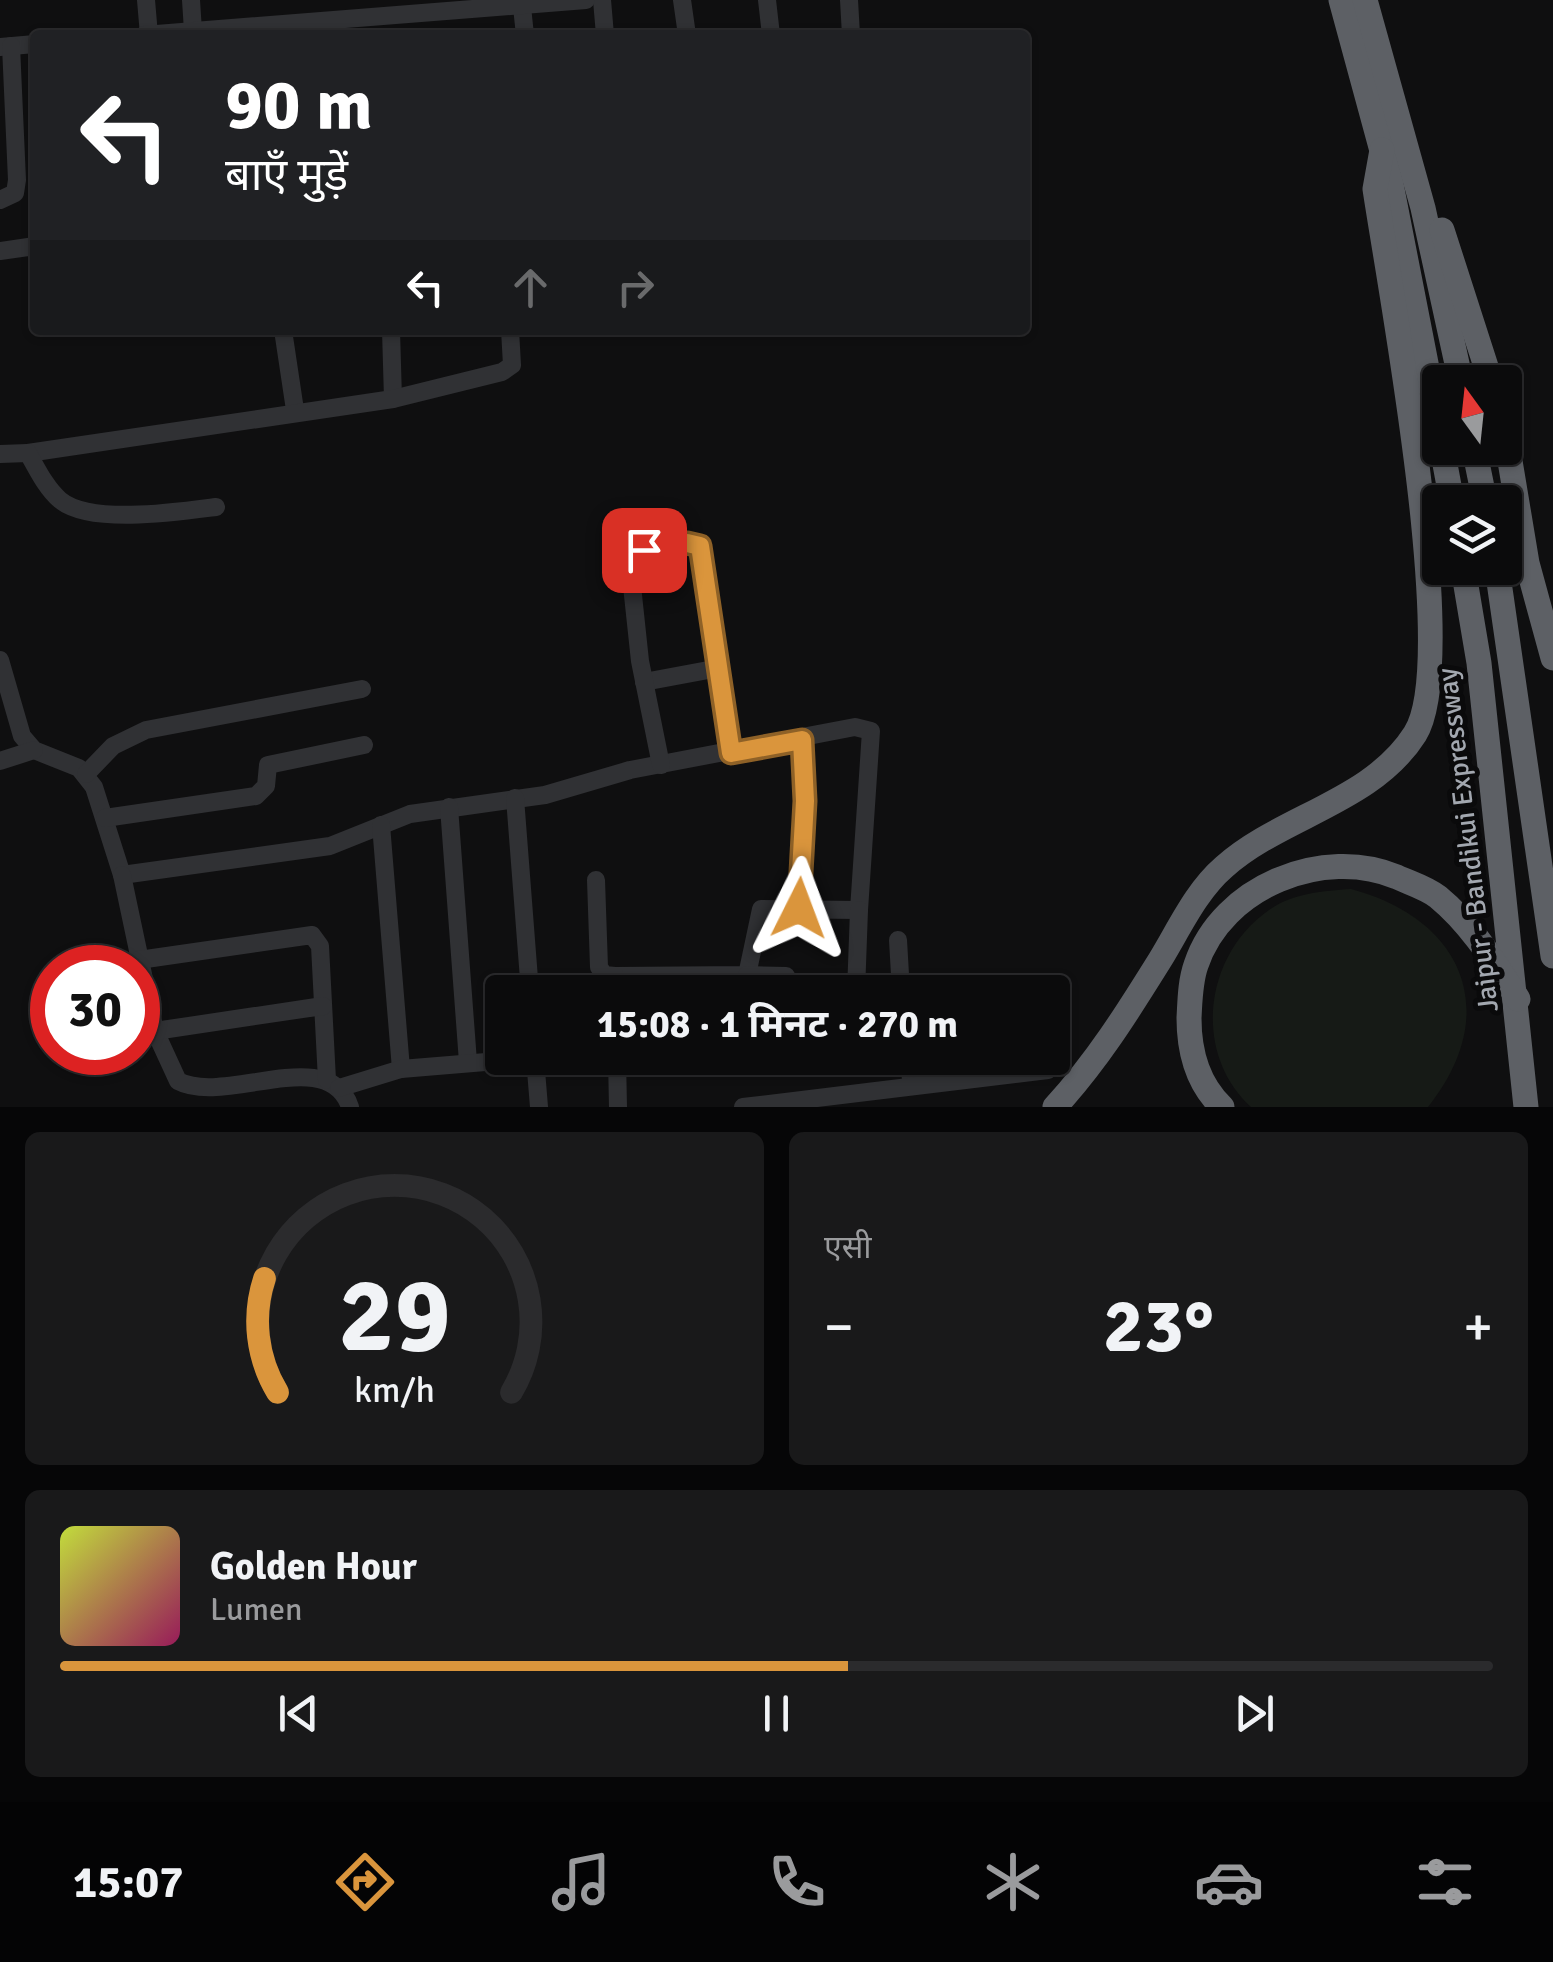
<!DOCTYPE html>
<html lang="hi">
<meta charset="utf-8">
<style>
body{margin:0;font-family:Signika,"Noto Sans Devanagari",sans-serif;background:#19191a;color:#f1f3f6;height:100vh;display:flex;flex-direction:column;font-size:38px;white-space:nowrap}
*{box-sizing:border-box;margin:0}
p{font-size:32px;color:#9a9b9d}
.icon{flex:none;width:55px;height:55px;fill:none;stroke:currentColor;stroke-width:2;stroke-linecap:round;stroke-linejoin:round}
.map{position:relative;height:1107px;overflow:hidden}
.sheet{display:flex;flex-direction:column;gap:25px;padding:25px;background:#060607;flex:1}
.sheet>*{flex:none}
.guide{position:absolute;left:30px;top:30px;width:1000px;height:305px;border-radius:10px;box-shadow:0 2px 8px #0004,0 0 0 2px #2b2b2d;background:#202124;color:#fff;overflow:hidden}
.needle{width:65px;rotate:345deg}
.controls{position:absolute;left:1422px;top:365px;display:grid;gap:20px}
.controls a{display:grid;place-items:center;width:100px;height:100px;border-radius:10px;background:#0b0b0c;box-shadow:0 2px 8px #0004,0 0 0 2px #2b2b2d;font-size:50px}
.speed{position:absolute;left:30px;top:945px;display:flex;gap:20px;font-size:50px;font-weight:700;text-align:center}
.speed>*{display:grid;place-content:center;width:130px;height:130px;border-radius:50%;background:#0b0b0c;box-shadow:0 2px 8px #0004,0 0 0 2px #2b2b2d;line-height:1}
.speed .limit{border:15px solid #d22;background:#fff;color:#111}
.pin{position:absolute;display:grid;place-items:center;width:85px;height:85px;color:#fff;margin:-42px;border-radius:20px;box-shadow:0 5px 15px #0006}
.me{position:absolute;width:110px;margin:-55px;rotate:3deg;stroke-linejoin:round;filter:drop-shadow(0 0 8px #0008)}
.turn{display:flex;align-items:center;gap:35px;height:210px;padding:0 30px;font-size:45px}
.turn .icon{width:130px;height:130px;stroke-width:2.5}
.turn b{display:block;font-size:70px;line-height:85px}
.lanes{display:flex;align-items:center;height:95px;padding:0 30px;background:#0003;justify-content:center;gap:50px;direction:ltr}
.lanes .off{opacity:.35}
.big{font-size:75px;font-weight:700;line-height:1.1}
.sheet .card{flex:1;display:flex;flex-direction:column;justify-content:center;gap:15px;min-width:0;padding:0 35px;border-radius:15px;background:#19191a}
.sheet .dial{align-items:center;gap:0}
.dial svg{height:260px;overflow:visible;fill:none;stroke:#2b2b2d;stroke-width:7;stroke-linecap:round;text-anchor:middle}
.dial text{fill:#f1f3f6;stroke:none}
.song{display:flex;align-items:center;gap:30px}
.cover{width:120px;height:120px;border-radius:15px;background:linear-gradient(135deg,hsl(70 70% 55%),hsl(330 70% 35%))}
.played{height:10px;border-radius:5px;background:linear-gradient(90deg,#da953c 55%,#2b2b2d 55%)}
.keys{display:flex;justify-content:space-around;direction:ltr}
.heat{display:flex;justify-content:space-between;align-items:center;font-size:55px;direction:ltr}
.sheet .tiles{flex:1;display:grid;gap:25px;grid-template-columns:1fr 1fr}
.card:last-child{grid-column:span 2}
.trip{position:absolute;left:485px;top:975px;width:585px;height:100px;border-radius:10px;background:#0b0b0c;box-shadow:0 2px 8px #0004,0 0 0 2px #2b2b2d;font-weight:700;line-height:100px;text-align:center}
.dock{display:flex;height:160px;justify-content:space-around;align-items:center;background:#040405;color:#9a9b9d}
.dock .icon{width:70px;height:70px}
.dock .current{color:#da953c}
.dock b{font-size:45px;color:#f1f3f6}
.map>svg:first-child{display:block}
.green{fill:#161a16}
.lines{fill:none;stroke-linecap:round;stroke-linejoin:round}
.minor{stroke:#303134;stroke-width:18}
.highway{stroke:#5d6065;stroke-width:25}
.route-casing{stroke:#8e6127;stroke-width:25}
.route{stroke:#da953c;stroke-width:18}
.labels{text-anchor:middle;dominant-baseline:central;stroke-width:10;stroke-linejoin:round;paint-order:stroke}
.street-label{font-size:28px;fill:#a2a7af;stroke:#0a0a0b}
</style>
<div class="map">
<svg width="1553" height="1107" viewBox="0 0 1553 1107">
<rect width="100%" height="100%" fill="#0f0f10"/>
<!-- green -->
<path class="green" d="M 1351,889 C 1464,919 1503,1013 1428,1107 L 1251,1107 C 1192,1053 1204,955 1269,910 C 1293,893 1323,891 1351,889 Z"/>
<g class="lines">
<!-- minor -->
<g class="minor">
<polyline points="146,0 149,35"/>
<polyline points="191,0 193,31"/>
<polyline points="602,0 605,35"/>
<polyline points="682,0 687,35"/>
<polyline points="767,0 771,35"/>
<polyline points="849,0 851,35"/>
<polyline points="522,7 525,35"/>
<polyline points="144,35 586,0"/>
<polyline points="0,47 35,44"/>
<polyline points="0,200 15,193 17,180 11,46"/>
<polyline points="0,251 35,246"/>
<polyline points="283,330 295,410"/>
<polyline points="391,330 393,399"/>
<polyline points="28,453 393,399 502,372 512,365 510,330"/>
<path d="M 0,454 L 28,453 C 37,469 46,488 60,500 C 90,525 178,512 216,507"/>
<polyline points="0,660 22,736 34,750 79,768 94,787 122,875 330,846 410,814 545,795 630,770 855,727 871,731 859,910 761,909 747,975 615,976 616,992"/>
<polyline points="644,682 719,668"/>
<polyline points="0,761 34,750"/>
<path d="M 661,765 L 640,661 L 630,567 L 632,560 C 645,546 683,539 700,547 L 731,753"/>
<polyline points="86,774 113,746 146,730 362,689"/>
<polyline points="515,798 530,992"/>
<polyline points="449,807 468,1062"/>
<polyline points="105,818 256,796 266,786 268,765 364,745"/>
<polyline points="381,825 401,1069"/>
<path d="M 122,875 L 155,1031 L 178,1081 C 225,1106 329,1043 350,1107"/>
<polyline points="596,880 599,967 604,975 615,976"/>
<polyline points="799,908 805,801 802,740"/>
<polyline points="898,940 901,992"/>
<polyline points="139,960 312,935 320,946 327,1080"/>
<polyline points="747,975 786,976"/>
<polyline points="856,992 859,910"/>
<polyline points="155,1031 323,1006"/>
<polyline points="535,1058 539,1107"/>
<polyline points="617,1058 618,1107"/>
<polyline points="908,1058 912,1086"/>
<polyline points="848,1063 849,1058"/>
<polyline points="339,1088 401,1069 535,1058"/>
<polyline points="743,1107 1048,1070"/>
</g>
<!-- highway -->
<g class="highway">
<polyline points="1341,0 1391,184 1440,435"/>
<polyline points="1365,0 1423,208 1461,382"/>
<polyline points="1442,230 1491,382"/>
<polyline points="1505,431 1527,563 1553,658"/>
<polyline points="1442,448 1452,502"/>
<polyline points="1474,448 1485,502"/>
<polyline points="1463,568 1479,663 1526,1107"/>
<polyline points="1497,568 1553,956"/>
<path d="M 1055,1107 C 1097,1061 1127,1013 1160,960 C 1179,929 1196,891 1224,867 C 1281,816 1372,802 1415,734 C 1461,661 1390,290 1375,189 L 1382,150"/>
<path d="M 1222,1107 C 1197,1083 1189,1052 1189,1018 C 1190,1001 1190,982 1196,965 C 1222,886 1324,846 1397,877 C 1410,883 1427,888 1438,897 C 1472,925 1494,962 1518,999"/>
</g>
</g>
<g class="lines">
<!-- route casing -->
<g class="route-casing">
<polyline id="route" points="644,550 687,543 700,546 731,753 802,740 805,801 799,908"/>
</g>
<!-- route -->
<use href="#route" class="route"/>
</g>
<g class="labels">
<!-- street labels -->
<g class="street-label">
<text transform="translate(1468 840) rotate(-97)">Jaipur - Bandikui Expressway</text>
</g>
</g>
</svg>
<div class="controls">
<a><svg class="needle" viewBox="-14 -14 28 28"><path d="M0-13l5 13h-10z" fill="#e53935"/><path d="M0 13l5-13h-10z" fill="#9a9b9d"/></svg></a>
<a><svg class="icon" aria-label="layers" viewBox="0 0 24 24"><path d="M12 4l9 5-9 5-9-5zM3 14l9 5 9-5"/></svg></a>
</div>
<div class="speed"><div class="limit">30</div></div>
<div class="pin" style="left:644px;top:550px;background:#d93025"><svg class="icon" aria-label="arrive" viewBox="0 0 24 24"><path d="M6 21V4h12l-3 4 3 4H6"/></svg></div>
<svg class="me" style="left:799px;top:908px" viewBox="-20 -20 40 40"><path d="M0-17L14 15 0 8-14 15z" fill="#da953c" stroke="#fff" stroke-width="4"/></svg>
<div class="trip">15:08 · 1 मिनट · 270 m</div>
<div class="guide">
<div class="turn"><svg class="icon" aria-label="left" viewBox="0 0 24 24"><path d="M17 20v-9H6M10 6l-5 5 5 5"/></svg><div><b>90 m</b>बाएँ मुड़ें</div></div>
<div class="lanes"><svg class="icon" aria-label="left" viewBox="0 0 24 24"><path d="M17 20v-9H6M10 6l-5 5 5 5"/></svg><svg class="icon off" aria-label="ahead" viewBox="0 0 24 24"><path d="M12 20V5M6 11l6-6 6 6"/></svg><svg class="icon off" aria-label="right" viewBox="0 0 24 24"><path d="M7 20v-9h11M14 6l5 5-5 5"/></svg></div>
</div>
</div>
<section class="sheet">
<div class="tiles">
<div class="card dial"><svg viewBox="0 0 100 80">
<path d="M14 69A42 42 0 1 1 86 69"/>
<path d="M14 69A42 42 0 0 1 10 34" stroke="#da953c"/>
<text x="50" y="56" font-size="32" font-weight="700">29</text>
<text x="50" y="72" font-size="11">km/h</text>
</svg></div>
<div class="card"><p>एसी</p>
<div class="heat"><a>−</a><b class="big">23°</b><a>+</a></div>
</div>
<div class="card">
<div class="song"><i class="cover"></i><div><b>Golden Hour</b><p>Lumen</p></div></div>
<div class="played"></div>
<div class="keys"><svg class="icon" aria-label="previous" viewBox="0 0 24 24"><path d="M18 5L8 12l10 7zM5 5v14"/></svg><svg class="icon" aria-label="pause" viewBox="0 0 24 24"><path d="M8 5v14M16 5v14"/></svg><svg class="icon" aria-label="next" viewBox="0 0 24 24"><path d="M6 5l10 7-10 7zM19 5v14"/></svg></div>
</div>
</div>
</section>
<nav class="dock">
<b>15:07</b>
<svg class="icon current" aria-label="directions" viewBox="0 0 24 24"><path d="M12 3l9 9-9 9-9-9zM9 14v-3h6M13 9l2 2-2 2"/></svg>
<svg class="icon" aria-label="music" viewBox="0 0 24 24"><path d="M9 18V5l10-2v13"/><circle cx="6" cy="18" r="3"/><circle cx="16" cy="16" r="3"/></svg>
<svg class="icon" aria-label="phone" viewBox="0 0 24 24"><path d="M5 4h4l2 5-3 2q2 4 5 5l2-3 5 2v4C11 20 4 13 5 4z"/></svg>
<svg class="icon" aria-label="climate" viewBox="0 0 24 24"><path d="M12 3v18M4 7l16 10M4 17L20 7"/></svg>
<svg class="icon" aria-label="car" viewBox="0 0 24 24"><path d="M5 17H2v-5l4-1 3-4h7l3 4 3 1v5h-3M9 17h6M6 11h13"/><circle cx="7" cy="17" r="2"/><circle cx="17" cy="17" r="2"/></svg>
<svg class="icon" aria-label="filters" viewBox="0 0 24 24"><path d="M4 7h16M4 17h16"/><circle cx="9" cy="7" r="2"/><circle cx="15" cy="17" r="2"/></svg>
</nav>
